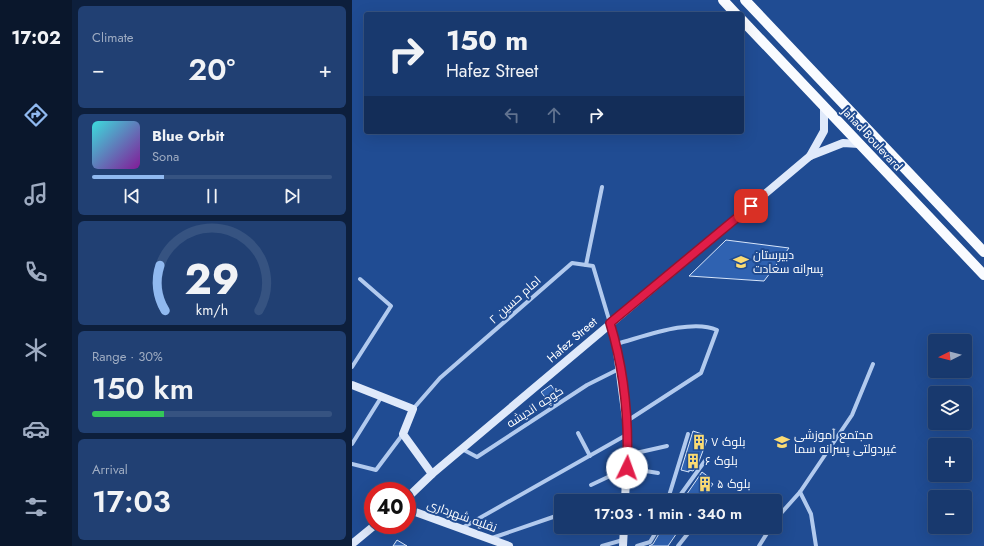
<!DOCTYPE html>
<meta charset="utf-8">
<style>
body{margin:0;font-family:Jost,Cairo,sans-serif;background:#214073;color:#f1f3f6;height:100vh;display:flex;flex-direction:column;font-size:15px;white-space:nowrap}
*{box-sizing:border-box;margin:0}
p{font-size:13px;color:#9facc2}
.icon{flex:none;width:22px;height:22px;fill:none;stroke:currentColor;stroke-width:2;stroke-linecap:round;stroke-linejoin:round}
.map{position:relative;flex:1;overflow:hidden}
.panel{display:flex;flex-direction:column;gap:6px;padding:6px;background:#0d1f3c;width:280px}
.panel>*{flex:none}
.top-card{position:absolute;left:12px;top:12px;width:380px;height:122px;border-radius:4px;box-shadow:0 4px 16px #0002,0 0 0 1px #365381;background:#18396e;color:#f1f3f6;overflow:hidden}
.needle{width:26px;rotate:264deg}
.tools{position:absolute;left:576px;top:334px;display:grid;gap:8px}
.tools a{display:grid;place-items:center;width:44px;height:44px;border-radius:4px;background:#18396e;box-shadow:0 4px 16px #0002,0 0 0 1px #365381;font-size:20px}
.speed{position:absolute;left:12px;top:482px;display:flex;gap:8px;font-size:20px;font-weight:700;text-align:center}
.speed>*{display:grid;place-content:center;width:52px;height:52px;border-radius:50%;background:#18396e;box-shadow:0 4px 16px #0002,0 0 0 1px #365381;line-height:1}
.speed .limit{border:6px solid #d22;background:#fff;color:#111}
.pin{position:absolute;display:grid;place-items:center;width:34px;height:34px;color:#fff;margin:-17px;border-radius:8px;box-shadow:0 2px 6px #0006}
.me{position:absolute;width:44px;margin:-22px;rotate:3deg;stroke-linejoin:round;filter:drop-shadow(0 0 3px #0008)}
.turn{display:flex;align-items:center;gap:14px;height:84px;padding:0 16px;font-size:18px}
.turn .icon{width:52px;height:52px;stroke-width:2.5}
.turn b{display:block;font-size:28px;line-height:34px}
.lanes{display:flex;align-items:center;height:38px;padding:0 16px;background:#0003;justify-content:center;gap:20px;direction:ltr}
.lanes .off{opacity:.35}
.big{font-size:30px;font-weight:600;line-height:1.1}
.panel .card{flex:1;display:flex;flex-direction:column;justify-content:center;gap:6px;min-width:0;padding:0 14px;border-radius:6px;background:#214073}
.panel .dial{align-items:center;gap:0}
.dial svg{height:104px;overflow:visible;fill:none;stroke:#365381;stroke-width:7;stroke-linecap:round;text-anchor:middle}
.dial text{fill:#f1f3f6;stroke:none}
.song{display:flex;align-items:center;gap:12px}
.cover{width:48px;height:48px;border-radius:6px;background:linear-gradient(135deg,hsl(180 70% 55%),hsl(290 70% 35%))}
.played{height:4px;border-radius:2px;background:linear-gradient(90deg,#90b9f0 30%,#365381 30%)}
.keys{display:flex;justify-content:space-around;direction:ltr}
.heat{display:flex;justify-content:space-between;align-items:center;font-size:22px;direction:ltr}
.charge{height:6px;border-radius:3px;background:linear-gradient(90deg,#34c759 30%,#365381 0)}
.trip{position:absolute;left:202px;top:494px;width:228px;height:40px;border-radius:4px;background:#18396e;box-shadow:0 4px 16px #0002,0 0 0 1px #365381;font-weight:600;line-height:40px;text-align:center}
main{display:flex;flex:1;min-height:0}
.tabs{display:flex;flex-direction:column;width:72px;justify-content:space-around;align-items:center;background:#0a172c;color:#9facc2}
.tabs .icon{width:28px;height:28px}
.tabs .active{color:#90b9f0}
.tabs b{font-size:18px;color:#f1f3f6}
.map>svg:first-child{display:block}
.building{fill:#2f62b1;stroke:#d8e6fa}
.lines{fill:none;stroke-linecap:round;stroke-linejoin:round}
.street{stroke:#b2caee;stroke-width:4}
.secondary{stroke:#dfe9fa;stroke-width:8}
.primary{stroke:#f9fbff;stroke-width:10}
.route-casing{stroke:#92132f;stroke-width:10}
.route{stroke:#e11d48;stroke-width:7}
.labels{text-anchor:middle;dominant-baseline:central;stroke-width:4;stroke-linejoin:round;paint-order:stroke}
.street-label{font-size:12px;fill:#fff;stroke:#204c93}
.poi-label{font-size:12px;fill:#fff;stroke:#204c93;text-anchor:start}
</style>
<main>
<nav class="tabs">
<b>17:02</b>
<svg class="icon active" aria-label="directions" viewBox="0 0 24 24"><path d="M12 3l9 9-9 9-9-9zM9 14v-3h6M13 9l2 2-2 2"/></svg>
<svg class="icon" aria-label="music" viewBox="0 0 24 24"><path d="M9 18V5l10-2v13"/><circle cx="6" cy="18" r="3"/><circle cx="16" cy="16" r="3"/></svg>
<svg class="icon" aria-label="phone" viewBox="0 0 24 24"><path d="M5 4h4l2 5-3 2q2 4 5 5l2-3 5 2v4C11 20 4 13 5 4z"/></svg>
<svg class="icon" aria-label="climate" viewBox="0 0 24 24"><path d="M12 3v18M4 7l16 10M4 17L20 7"/></svg>
<svg class="icon" aria-label="car" viewBox="0 0 24 24"><path d="M5 17H2v-5l4-1 3-4h7l3 4 3 1v5h-3M9 17h6M6 11h13"/><circle cx="7" cy="17" r="2"/><circle cx="17" cy="17" r="2"/></svg>
<svg class="icon" aria-label="filters" viewBox="0 0 24 24"><path d="M4 7h16M4 17h16"/><circle cx="9" cy="7" r="2"/><circle cx="15" cy="17" r="2"/></svg>
</nav>
<section class="panel">
<div class="card"><p>Climate</p>
<div class="heat"><a>−</a><b class="big">20°</b><a>+</a></div>
</div>
<div class="card">
<div class="song"><i class="cover"></i><div><b>Blue Orbit</b><p>Sona</p></div></div>
<div class="played"></div>
<div class="keys"><svg class="icon" aria-label="previous" viewBox="0 0 24 24"><path d="M18 5L8 12l10 7zM5 5v14"/></svg><svg class="icon" aria-label="pause" viewBox="0 0 24 24"><path d="M8 5v14M16 5v14"/></svg><svg class="icon" aria-label="next" viewBox="0 0 24 24"><path d="M6 5l10 7-10 7zM19 5v14"/></svg></div>
</div>
<div class="card dial"><svg viewBox="0 0 100 80">
<path d="M14 69A42 42 0 1 1 86 69"/>
<path d="M14 69A42 42 0 0 1 10 34" stroke="#90b9f0"/>
<text x="50" y="56" font-size="32" font-weight="700">29</text>
<text x="50" y="72" font-size="11">km/h</text>
</svg></div>
<div class="card"><p>Range · 30%</p><b class="big">150 km</b><div class="charge"></div></div>
<div class="card"><p>Arrival</p><b class="big">17:03</b></div>
</section>
<div class="map">
<svg width="632" height="546" viewBox="0 0 632 546">
<rect width="100%" height="100%" fill="#204c93"/>
<!-- building -->
<g class="building">
<polygon points="374,240 437,248 412,281 337,276"/>
<polygon points="199,385 208,398 199,405 189,392"/>
<polygon points="341,431 350,434 348,438 355,440 346,464 341,471 337,470 337,472 329,470"/>
<polygon points="350,472 358,478 356,481 361,484 349,501 330,501"/>
<polygon points="311,527 329,527 316,546 297,546 301,544"/>
<polygon points="45,540 55,546 41,546"/>
</g>
<g class="lines">
<!-- street -->
<g class="street">
<polyline points="234,265 250,187"/>
<path d="M 264,344 C 291,337 339,318 365,330 L 349,373 L 275,421"/>
<polyline points="0,367 39,306 8,279"/>
<polyline points="61,409 88,378 220,263 241,266 258,323"/>
<polyline points="226,433 238,456"/>
<polyline points="0,444 30,396"/>
<polyline points="110,449 125,457 235,385 267,369"/>
<polyline points="275,455 315,446"/>
<polyline points="0,464 24,470 51,434"/>
<polyline points="239,485 275,468 306,473"/>
<polyline points="448,492 459,514 464,546"/>
<polyline points="258,501 273,494"/>
<polyline points="318,501 316,499 336,434"/>
<polyline points="324,501 355,458"/>
<polyline points="423,520 448,492 500,415 521,364"/>
<polyline points="110,528 276,434"/>
<polyline points="140,538 204,516"/>
<polyline points="250,546 271,540"/>
<polyline points="285,546 298,542 307,527"/>
<polyline points="326,546 341,527"/>
<polyline points="407,546 419,527"/>
</g>
<!-- secondary -->
<g class="secondary">
<polyline points="458,156 472,131 472,107"/>
<polyline points="258,323 264,344 276,434 273,501"/>
<polyline points="0,385 61,409 51,434 80,474"/>
<polyline points="55,498 80,474 458,156 491,143 507,144"/>
<polyline points="55,509 157,546"/>
<polyline points="0,544 23,525"/>
<polyline points="271,546 272,527"/>
</g>
<!-- primary -->
<g class="primary">
<polyline points="371,0 384,14"/>
<polyline points="393,0 632,252"/>
<polyline points="390,20 632,275"/>
</g>
</g>
<g class="lines">
<!-- route casing -->
<g class="route-casing">
<path id="route" d="M 275,468 C 277,420 272,369 258,323 L 399,206"/>
</g>
<!-- route -->
<use href="#route" class="route"/>
</g>
<!-- icons -->
<defs>
<g id="school-bare" transform="scale(1.2)"><path d="M0-5L7-2L0 1L-7-2ZM-4 1L0 2.5L4 1V4Q0 6-4 4Z" fill="#fbdb73" stroke="#204c93" stroke-width="2.5" paint-order="stroke"/></g>
<g id="building-bare" transform="scale(1.2)"><path d="M-4-6H4V6H1V3H-1V6H-4ZM-2.5-4.3h1.7v1.8h-1.7ZM.8-4.3h1.7v1.8H.8ZM-2.5-1h1.7V.8h-1.7ZM.8-1h1.7V.8H.8Z" fill="#fbdb73" stroke="#204c93" stroke-width="2.5" paint-order="stroke"/></g>
</defs>
<g fill-rule="evenodd">
<use href="#school-bare" x="389" y="262"/>
<use href="#building-bare" x="347" y="442"/>
<use href="#school-bare" x="430" y="442"/>
<use href="#building-bare" x="341" y="461"/>
<use href="#building-bare" x="353" y="484"/>
</g>
<g class="labels">
<!-- street labels -->
<g class="street-label">
<text transform="translate(520 139) rotate(47)">Jahad Boulevard</text>
<text transform="translate(163 300) rotate(-42)">امام حسین ۲</text>
<text transform="translate(220 340) rotate(-41)">Hafez Street</text>
<text transform="translate(183 407) rotate(-33)">کوچه اندیشه</text>
<text transform="translate(110 516) rotate(20)">نقلیه شهرداری</text>
</g>
<!-- poi labels -->
<g class="poi-label">
<text x="401" y="255">دبیرستان<tspan x="401" dy="14">پسرانه سعادت</tspan></text>
<text x="442" y="435">مجتمع آموزشی<tspan x="442" dy="14">غیردولتی پسرانه سما</tspan></text>
<text x="359" y="442">بلوک ۷</text>
<text x="353" y="461">بلوک ۶</text>
<text x="365" y="484">بلوک ۵</text>
</g>
</g>
</svg>
<div class="tools">
<a><svg class="needle" viewBox="-14 -14 28 28"><path d="M0-13l5 13h-10z" fill="#e53935"/><path d="M0 13l5-13h-10z" fill="#9facc2"/></svg></a>
<a><svg class="icon" aria-label="layers" viewBox="0 0 24 24"><path d="M12 4l9 5-9 5-9-5zM3 14l9 5 9-5"/></svg></a>
<a>+</a>
<a>−</a>
</div>
<div class="speed"><div class="limit">40</div></div>
<div class="pin" style="left:399px;top:206px;background:#d93025"><svg class="icon" aria-label="arrive" viewBox="0 0 24 24"><path d="M6 21V4h12l-3 4 3 4H6"/></svg></div>
<svg class="me" style="left:275px;top:468px" viewBox="-20 -20 40 40"><circle r="19" fill="#fff"/><path d="M0-13L10 11 0 6-10 11z" fill="#e11d48"/></svg>
<div class="trip">17:03 · 1 min · 340 m</div>
<div class="top-card">
<div class="turn"><svg class="icon" aria-label="right" viewBox="0 0 24 24"><path d="M7 20v-9h11M14 6l5 5-5 5"/></svg><div><b>150 m</b>Hafez Street</div></div>
<div class="lanes"><svg class="icon off" aria-label="left" viewBox="0 0 24 24"><path d="M17 20v-9H6M10 6l-5 5 5 5"/></svg><svg class="icon off" aria-label="ahead" viewBox="0 0 24 24"><path d="M12 20V5M6 11l6-6 6 6"/></svg><svg class="icon" aria-label="right" viewBox="0 0 24 24"><path d="M7 20v-9h11M14 6l5 5-5 5"/></svg></div>
</div>
</div>
</main>
